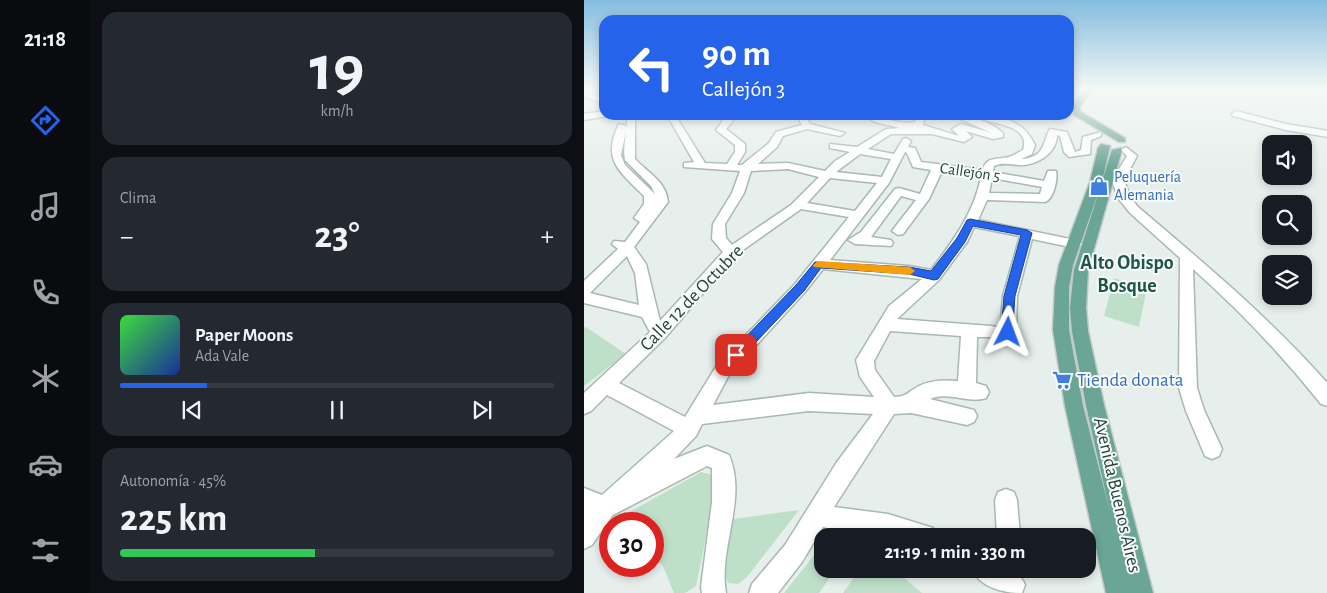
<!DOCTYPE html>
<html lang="es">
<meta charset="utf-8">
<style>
body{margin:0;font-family:"Alegreya Sans",sans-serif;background:#242831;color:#f1f3f6;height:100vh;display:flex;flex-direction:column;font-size:19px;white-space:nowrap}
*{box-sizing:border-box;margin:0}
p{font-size:16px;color:#9ea1a6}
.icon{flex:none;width:28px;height:28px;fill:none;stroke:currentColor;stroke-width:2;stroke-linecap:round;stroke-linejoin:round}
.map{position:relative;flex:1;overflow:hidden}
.drawer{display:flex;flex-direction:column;gap:12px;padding:12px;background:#0d0f14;width:494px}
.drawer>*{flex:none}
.hud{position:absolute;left:15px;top:15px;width:475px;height:105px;border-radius:15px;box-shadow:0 2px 8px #0003;background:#2563eb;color:#fff;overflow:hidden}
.fabs{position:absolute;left:678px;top:135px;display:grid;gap:10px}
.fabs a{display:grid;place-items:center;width:50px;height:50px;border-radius:10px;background:#171b24;box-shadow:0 2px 8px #0003;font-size:25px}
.speed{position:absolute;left:15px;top:512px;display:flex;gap:10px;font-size:25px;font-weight:700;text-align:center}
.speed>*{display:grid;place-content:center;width:65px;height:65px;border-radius:50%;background:#171b24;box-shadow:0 2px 8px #0003;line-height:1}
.speed .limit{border:8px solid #d22;background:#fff;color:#111}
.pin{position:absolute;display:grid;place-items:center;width:42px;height:42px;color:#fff;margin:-21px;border-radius:10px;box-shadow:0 2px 8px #0006}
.me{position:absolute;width:55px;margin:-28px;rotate:3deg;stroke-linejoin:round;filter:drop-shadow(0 0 4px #0008)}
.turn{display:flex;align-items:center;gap:18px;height:105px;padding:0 20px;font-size:22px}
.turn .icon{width:65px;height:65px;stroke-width:2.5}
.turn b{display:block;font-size:35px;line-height:42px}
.big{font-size:38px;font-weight:700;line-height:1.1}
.drawer .widget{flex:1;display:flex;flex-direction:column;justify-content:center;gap:8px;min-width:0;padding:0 18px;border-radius:15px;background:#242831}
.drawer .dial{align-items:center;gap:0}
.dial b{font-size:65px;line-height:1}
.song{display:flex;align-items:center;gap:15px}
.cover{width:60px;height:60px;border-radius:8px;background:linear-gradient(135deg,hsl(120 70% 55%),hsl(230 70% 35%))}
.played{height:5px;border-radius:2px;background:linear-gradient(90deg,#2563eb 20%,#363941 20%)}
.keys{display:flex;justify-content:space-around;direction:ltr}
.heat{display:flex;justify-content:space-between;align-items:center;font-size:28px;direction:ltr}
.charge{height:8px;border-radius:4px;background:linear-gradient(90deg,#34c759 45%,#363941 0)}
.trip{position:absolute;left:230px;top:528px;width:282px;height:50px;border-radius:15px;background:#171b24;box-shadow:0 2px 8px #0003;font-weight:700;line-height:50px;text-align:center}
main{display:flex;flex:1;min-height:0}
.tab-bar{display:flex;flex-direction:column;width:90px;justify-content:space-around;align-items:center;background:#090b0e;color:#9ea1a6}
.tab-bar .icon{width:35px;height:35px}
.tab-bar .current{color:#2563eb}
.tab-bar b{font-size:22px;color:#f1f3f6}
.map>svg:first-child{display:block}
.green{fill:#bfe0c8}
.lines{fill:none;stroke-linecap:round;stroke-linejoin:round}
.minor-casing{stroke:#a8b8b2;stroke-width:3}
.major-casing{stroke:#c2cac8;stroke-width:3}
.minor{fill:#fff;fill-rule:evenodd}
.major{fill:#6aa596;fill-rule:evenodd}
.route{fill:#2563eb;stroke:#184099}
.slow{fill:#f59e0b}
.labels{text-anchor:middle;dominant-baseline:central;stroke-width:4;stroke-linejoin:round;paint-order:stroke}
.far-street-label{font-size:16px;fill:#24423a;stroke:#f7fbf9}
.far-shop-label{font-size:16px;fill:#366cbe;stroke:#f7fbf9;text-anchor:start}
.street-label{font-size:19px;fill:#24423a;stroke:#f7fbf9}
.shop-label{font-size:19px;fill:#366cbe;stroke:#f7fbf9;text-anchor:start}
.neighbourhood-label{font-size:20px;font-weight:bold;fill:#1f5548;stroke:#f7fbf9}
</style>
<main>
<nav class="tab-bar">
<b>21:18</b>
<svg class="icon current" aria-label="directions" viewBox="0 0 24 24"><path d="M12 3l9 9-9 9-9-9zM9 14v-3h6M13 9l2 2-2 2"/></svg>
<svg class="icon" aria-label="music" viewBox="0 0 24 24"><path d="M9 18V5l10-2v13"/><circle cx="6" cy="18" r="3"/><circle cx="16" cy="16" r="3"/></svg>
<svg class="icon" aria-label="phone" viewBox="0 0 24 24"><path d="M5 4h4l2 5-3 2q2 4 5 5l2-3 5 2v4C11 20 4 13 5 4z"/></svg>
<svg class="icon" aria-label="climate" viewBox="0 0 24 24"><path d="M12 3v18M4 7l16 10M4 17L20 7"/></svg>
<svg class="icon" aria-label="car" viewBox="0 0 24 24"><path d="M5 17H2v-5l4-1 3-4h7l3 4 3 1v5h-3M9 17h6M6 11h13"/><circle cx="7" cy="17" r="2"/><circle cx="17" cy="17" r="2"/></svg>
<svg class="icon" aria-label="filters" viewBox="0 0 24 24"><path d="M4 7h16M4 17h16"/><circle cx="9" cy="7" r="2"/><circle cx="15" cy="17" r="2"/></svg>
</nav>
<section class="drawer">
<div class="widget dial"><b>19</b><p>km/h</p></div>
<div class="widget"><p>Clima</p>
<div class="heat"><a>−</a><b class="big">23°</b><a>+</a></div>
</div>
<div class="widget">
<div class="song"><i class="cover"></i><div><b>Paper Moons</b><p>Ada Vale</p></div></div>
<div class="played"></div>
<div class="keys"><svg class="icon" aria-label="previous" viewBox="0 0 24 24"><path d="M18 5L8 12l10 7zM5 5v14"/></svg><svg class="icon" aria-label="pause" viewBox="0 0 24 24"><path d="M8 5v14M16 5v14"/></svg><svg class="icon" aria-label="next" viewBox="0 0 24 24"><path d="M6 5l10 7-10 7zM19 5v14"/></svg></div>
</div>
<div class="widget"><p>Autonomía · 45%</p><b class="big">225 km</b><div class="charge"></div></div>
</section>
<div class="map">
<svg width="744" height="593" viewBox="0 0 744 593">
<rect width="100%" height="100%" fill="#e6efeb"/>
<!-- green -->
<g class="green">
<polygon points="530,278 563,288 555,327 520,316"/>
<polygon points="2,327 42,354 0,386 0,328"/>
<polygon points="117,472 129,475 133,483 112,586 101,593 90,593 79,566 69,555 69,524 40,524 35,518"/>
<polygon points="215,510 163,577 154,584 144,583 141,574 149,519"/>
<polygon points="239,544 239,569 252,569 235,593 200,593"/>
<polygon points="276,569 310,569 338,593 259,593"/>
</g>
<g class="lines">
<!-- minor casing -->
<g class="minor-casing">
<g id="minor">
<polygon points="0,89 5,89 6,92 20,98 20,104 0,96"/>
<polygon points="737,89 744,89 744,91 738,91"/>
<polygon points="20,111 20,115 23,116 0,120 0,114"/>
<polygon points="652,111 702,124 744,131 744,137 702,130 649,116 648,114"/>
<path d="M 43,115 L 51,115 L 51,159 C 64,173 82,181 84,202 L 50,247 L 62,264 L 76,321 L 139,252 L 128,239 L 129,224 L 148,193 L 156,171 L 100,167 L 100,163 L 110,162 L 83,115 L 91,115 L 121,163 L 143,164 L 151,152 L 151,145 L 132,130 L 138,122 L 140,115 L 148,115 L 148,122 L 142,129 L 161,144 L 161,152 L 153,165 L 158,165 L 185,143 L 192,132 L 218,125 L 213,115 L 221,115 L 226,124 L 261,133 L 256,136 L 223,129 L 199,136 L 193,147 L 174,164 L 204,163 L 241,171 L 251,161 L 266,152 L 246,148 L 246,144 L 273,147 L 302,129 L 316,128 L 291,122 L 278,115 C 296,115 312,125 331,122 L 333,115 L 341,115 L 339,125 L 375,136 L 368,129 L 377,124 L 408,133 L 367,115 C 384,115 406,121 419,133 L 419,137 L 409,139 L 382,131 L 388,137 L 380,142 L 348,134 L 307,134 L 284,149 L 310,154 L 319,139 L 322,138 L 327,141 L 324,147 L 331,148 L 337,162 L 399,170 C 402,156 413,160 425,157 C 429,156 435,152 439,150 C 448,122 401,125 389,115 C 415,115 439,119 451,145 L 448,154 L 437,159 C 461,158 458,143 466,129 L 483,132 L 491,152 L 497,150 L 499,137 L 517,132 L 517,136 L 507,140 L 506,154 L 485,157 L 480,152 L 476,136 L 473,135 C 473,152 456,163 441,165 C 430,166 421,161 410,166 L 409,172 L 460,181 L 464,171 L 472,171 C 474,178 470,199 461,202 L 403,200 L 394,220 L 491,240 L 498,244 L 491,248 L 448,239 L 433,296 L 432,332 L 430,337 L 424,338 L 418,337 L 416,332 L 419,296 L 436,236 L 390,227 L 383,242 L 355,280 L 313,319 L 407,326 L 413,327 L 415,332 L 413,337 L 393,337 L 392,383 L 402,386 L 405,392 L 402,398 C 385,404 364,391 346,399 L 390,410 L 393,416 L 390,422 L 383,425 L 327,413 L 310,414 L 250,507 L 304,514 L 349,528 L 352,536 L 264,533 L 239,527 L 218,562 L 194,593 L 165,593 L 168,584 L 201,545 L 253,462 L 289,414 L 225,411 L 118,424 L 112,436 L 90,459 L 123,446 L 145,455 C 164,499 134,548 142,593 L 118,593 L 117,587 L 128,502 L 128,468 L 123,466 L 29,515 L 8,545 L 0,549 L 0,488 L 18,495 L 90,431 L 23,395 L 7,411 L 0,414 L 0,393 L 66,332 L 58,317 L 0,303 L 0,281 L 34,249 L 28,244 L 30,241 L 41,242 L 56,222 L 50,218 L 60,204 L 60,196 C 36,172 17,160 35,124 L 43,126 L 37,155 L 41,165 L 71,194 L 67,186 L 41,160 C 38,145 44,130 43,115 ZM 321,152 L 323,153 L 329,167 L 347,170 L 336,194 L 315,188 L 311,189 L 277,232 L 264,240 L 271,244 L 307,246 L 309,243 L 307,240 L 287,237 L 317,196 L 332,200 L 308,231 L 314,235 L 319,234 L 345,199 L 358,171 L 397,177 C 390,213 369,241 347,270 L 325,266 L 246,260 L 305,183 ZM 276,154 L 307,159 L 298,177 L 252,172 ZM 204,169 L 235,177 L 207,205 L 148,245 L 142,238 L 141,224 L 160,193 L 167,171 ZM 246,178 L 293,183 L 271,211 L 223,203 ZM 408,178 L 458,187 L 456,194 L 405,193 ZM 217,209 L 265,217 L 211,284 L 133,365 L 101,417 L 35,383 L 81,338 L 152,255 ZM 43,256 L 51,273 L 55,305 L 6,293 ZM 239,269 L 338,279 L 305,306 L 272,360 L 276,377 L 290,397 L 225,393 L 129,405 L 145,375 L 221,292 ZM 306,331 L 377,336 L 374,381 C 361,380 347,380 335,386 C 323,392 325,396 310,397 L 291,370 L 290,361 Z"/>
<path d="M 542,147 L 553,156 L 540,180 L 546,197 L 554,207 C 620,263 686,318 744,384 L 744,406 L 737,404 C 698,355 656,311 609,269 L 613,388 L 620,410 L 638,449 L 635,456 L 628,459 L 621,456 L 602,411 L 595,388 L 596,258 L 546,213 L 534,198 L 528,180 L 543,156 L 537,150 Z"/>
<polygon points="422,489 430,492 433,500 436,536 413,536 411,500 414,492"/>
<path d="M 388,569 C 407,568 433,564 441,585 L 438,593 C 420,593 396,588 388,569 Z"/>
</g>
</g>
<!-- major casing -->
<g class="major-casing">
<g id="major">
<polygon points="501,89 509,89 496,107 497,112 541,138 541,142 535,142 490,115 488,107"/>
<polygon points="517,144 526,146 518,182 489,265 485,287 485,330 499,406 526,512 502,405 488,331 486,308 490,270 528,150 537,148 538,150 504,270 502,308 504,331 520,405 569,593 522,593 481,406 469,330 471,287 475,265 506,182 514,148"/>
</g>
</g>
<!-- minor -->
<use href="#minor" class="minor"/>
<!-- major -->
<use href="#major" class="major"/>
</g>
<!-- sky -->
<linearGradient id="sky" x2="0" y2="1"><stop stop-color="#84bce0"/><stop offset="0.52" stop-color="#f4f8f6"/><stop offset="1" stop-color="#f4f8f6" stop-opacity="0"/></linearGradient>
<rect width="744" height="172" fill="url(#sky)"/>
<!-- route -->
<polygon class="route" points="386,219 443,230 448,233 431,296 428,336 424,337 417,332 420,296 437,235 389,226 381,242 354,279 350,280 325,274 237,268 220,291 157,358 148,358 146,355 148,351 212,285 231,262 325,267 347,271 373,238 383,220"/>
<!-- slow -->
<polygon class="slow" points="234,261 326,267 331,271 326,275 230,267 229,265"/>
<!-- icons -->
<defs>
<g id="shop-bare" transform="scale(1.5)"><path d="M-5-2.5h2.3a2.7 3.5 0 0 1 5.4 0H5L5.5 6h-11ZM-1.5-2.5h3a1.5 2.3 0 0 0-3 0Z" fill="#3f7fe0" stroke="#f7fbf9" stroke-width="2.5" paint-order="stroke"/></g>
<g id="supermarket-bare" transform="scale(1.5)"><path d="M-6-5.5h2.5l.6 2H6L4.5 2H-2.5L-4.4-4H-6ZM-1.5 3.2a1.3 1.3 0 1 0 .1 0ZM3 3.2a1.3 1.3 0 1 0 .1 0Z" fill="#3f7fe0" stroke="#f7fbf9" stroke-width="2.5" paint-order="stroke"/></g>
</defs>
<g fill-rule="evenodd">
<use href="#shop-bare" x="515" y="186"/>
<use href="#supermarket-bare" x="478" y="380"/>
</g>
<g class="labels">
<!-- far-street labels -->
<g class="far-street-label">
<text transform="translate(386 172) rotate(8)">Callejón 5</text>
</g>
<!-- far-shop labels -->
<g class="far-shop-label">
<text x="530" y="177">Peluquería<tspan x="530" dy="18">Alemania</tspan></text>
</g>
<!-- street labels -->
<g class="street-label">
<text transform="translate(108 298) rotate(-46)">Calle 12 de Octubre</text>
<text transform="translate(533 495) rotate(77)">Avenida Buenos Aires</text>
</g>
<!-- shop labels -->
<g class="shop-label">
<text x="493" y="380">Tienda donata</text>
</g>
<!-- neighbourhood labels -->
<g class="neighbourhood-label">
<text x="543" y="263">Alto Obispo<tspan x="543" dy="23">Bosque</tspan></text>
</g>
</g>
</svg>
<div class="fabs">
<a><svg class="icon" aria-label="sound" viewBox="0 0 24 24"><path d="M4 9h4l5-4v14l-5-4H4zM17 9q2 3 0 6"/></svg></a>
<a><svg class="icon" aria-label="search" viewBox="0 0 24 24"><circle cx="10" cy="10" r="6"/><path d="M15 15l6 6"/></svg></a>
<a><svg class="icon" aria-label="layers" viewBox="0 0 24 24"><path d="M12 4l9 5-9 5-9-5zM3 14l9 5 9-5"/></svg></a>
</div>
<div class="speed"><div class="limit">30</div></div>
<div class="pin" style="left:152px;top:355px;background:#d93025"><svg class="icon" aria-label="arrive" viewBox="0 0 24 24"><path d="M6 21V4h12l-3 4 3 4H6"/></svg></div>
<svg class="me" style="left:424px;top:332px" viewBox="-20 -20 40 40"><path d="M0-17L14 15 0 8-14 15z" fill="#2563eb" stroke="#fff" stroke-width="4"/></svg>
<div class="trip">21:19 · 1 min · 330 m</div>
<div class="hud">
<div class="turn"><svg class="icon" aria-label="left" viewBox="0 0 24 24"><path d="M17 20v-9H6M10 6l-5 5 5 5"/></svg><div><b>90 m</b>Callejón 3</div></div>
</div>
</div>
</main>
